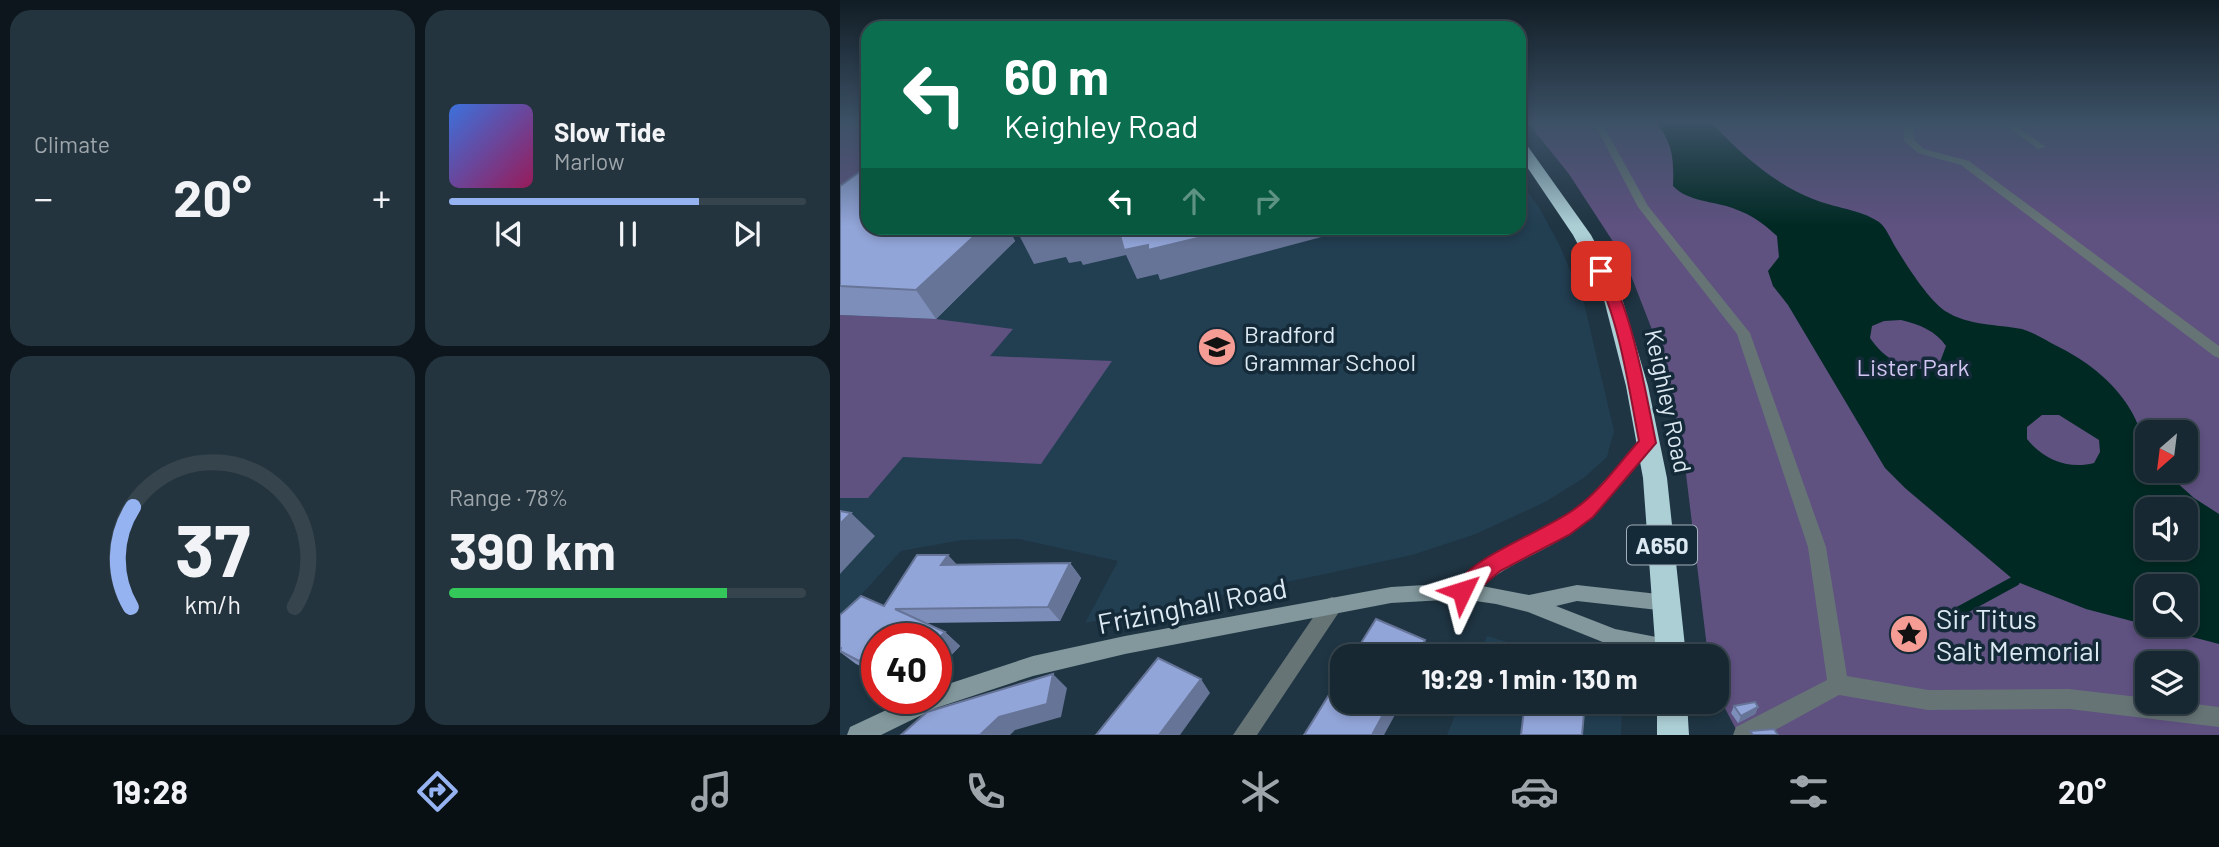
<!DOCTYPE html>
<meta charset="utf-8">
<style>
body{margin:0;font-family:Barlow,sans-serif;background:#24343e;color:#f1f3f6;height:100vh;display:flex;flex-direction:column;font-size:26px;white-space:nowrap}
*{box-sizing:border-box;margin:0}
p{font-size:23px;color:#9ea6ac}
.icon{flex:none;width:38px;height:38px;fill:none;stroke:currentColor;stroke-width:2;stroke-linecap:round;stroke-linejoin:round}
.map{position:relative;flex:1;overflow:hidden}
.drawer{display:flex;flex-direction:column;gap:10px;padding:10px;background:#0d161c;width:840px}
.drawer>*{flex:none}
.banner{position:absolute;left:21px;top:21px;width:665px;height:214px;border-radius:21px;box-shadow:0 4px 10px #0003,0 0 0 2px #36444d;background:#0b6e4f;color:#fff;overflow:hidden}
.needle{width:46px;rotate:208deg}
.fabs{position:absolute;left:1295px;top:420px;display:grid;gap:14px}
.fabs a{display:grid;place-items:center;width:63px;height:63px;border-radius:14px;background:#172832;box-shadow:0 4px 10px #0003,0 0 0 2px #36444d;font-size:35px}
.speed{position:absolute;left:21px;top:623px;display:flex;gap:14px;font-size:35px;font-weight:700;text-align:center}
.speed>*{display:grid;place-content:center;width:91px;height:91px;border-radius:50%;background:#172832;box-shadow:0 4px 10px #0003,0 0 0 2px #36444d;line-height:1}
.speed .limit{border:10px solid #d22;background:#fff;color:#111}
.pin{position:absolute;display:grid;place-items:center;width:60px;height:60px;color:#fff;margin:-30px;border-radius:14px;box-shadow:0 4px 10px #0006}
.me{position:absolute;width:77px;margin:-38px;rotate:49deg;stroke-linejoin:round;filter:drop-shadow(0 0 5px #0008)}
.turn{display:flex;align-items:center;gap:24px;height:147px;padding:0 28px;font-size:32px}
.turn .icon{width:91px;height:91px;stroke-width:2.5}
.turn b{display:block;font-size:49px;line-height:60px}
.lanes{display:flex;align-items:center;height:66px;padding:0 28px;background:#0003;justify-content:center;gap:35px;direction:ltr}
.lanes .off{opacity:.35}
.big{font-size:52px;font-weight:700;line-height:1.1}
.drawer .card{flex:1;display:flex;flex-direction:column;justify-content:center;gap:10px;min-width:0;padding:0 24px;border-radius:21px;background:#24343e}
.drawer .dial{align-items:center;gap:0}
.dial svg{height:182px;overflow:visible;fill:none;stroke:#36444d;stroke-width:7;stroke-linecap:round;text-anchor:middle}
.dial text{fill:#f1f3f6;stroke:none}
.song{display:flex;align-items:center;gap:21px}
.cover{width:84px;height:84px;border-radius:10px;background:linear-gradient(135deg,hsl(220 70% 55%),hsl(330 70% 35%))}
.played{height:7px;border-radius:4px;background:linear-gradient(90deg,#95b2f1 70%,#36444d 70%)}
.keys{display:flex;justify-content:space-around;direction:ltr}
.heat{display:flex;justify-content:space-between;align-items:center;font-size:38px;direction:ltr}
.charge{height:10px;border-radius:5px;background:linear-gradient(90deg,#34c759 78%,#36444d 0)}
.drawer .tiles{flex:1;display:grid;gap:10px;grid-template-columns:repeat(2,1fr)}
.trip{position:absolute;left:490px;top:644px;width:399px;height:70px;border-radius:21px;background:#172832;box-shadow:0 4px 10px #0003,0 0 0 2px #36444d;font-weight:700;line-height:70px;text-align:center}
.tab-bar{display:flex;height:112px;justify-content:space-around;align-items:center;background:#091014;color:#9ea6ac}
.tab-bar .icon{width:49px;height:49px}
.tab-bar .on{color:#95b2f1}
.tab-bar b{font-size:32px;color:#f1f3f6}
main{display:flex;flex:1;min-height:0}
.map>svg:first-child{display:block}
.built{fill:#223e51}
.green{fill:#5f5180;fill-rule:evenodd}
.water{fill:#002923;fill-rule:evenodd}
.lines{fill:none;stroke-linecap:round;stroke-linejoin:round}
.stream{stroke:#002923;stroke-width:10}
.street{fill:#667476;fill-rule:evenodd}
.secondary{fill:#82989c;fill-rule:evenodd}
.highway{fill:#acced5;fill-rule:evenodd}
.wall{fill:#7e8eba}
.shaded-wall{fill:#667497}
.building{fill:#92a5d8;stroke:#667497;stroke-width:2}
.route{fill:#e11d48;stroke:#92132f;stroke-width:2}
.labels{text-anchor:middle;dominant-baseline:central;stroke-width:7;stroke-linejoin:round;paint-order:stroke}
.shield{fill:#152a38;stroke:#a0b0ba;stroke-width:2}
.shield-label{font-size:23px;font-weight:bold;fill:#dce9f2}
.poi-label{font-size:24px;fill:#dce9f2;stroke:#152a38;text-anchor:start}
.park-label{font-size:24px;fill:#d3c6f4;stroke:#152a38}
.street-label{font-size:24px;fill:#dce9f2;stroke:#152a38}
.near-street-label{font-size:28px;fill:#dce9f2;stroke:#152a38}
.near-poi-label{font-size:28px;fill:#dce9f2;stroke:#152a38;text-anchor:start}
</style>
<main>
<section class="drawer">
<div class="tiles">
<div class="card"><p>Climate</p>
<div class="heat"><a>−</a><b class="big">20°</b><a>+</a></div>
</div>
<div class="card">
<div class="song"><i class="cover"></i><div><b>Slow Tide</b><p>Marlow</p></div></div>
<div class="played"></div>
<div class="keys"><svg class="icon" aria-label="previous" viewBox="0 0 24 24"><path d="M18 5L8 12l10 7zM5 5v14"/></svg><svg class="icon" aria-label="pause" viewBox="0 0 24 24"><path d="M8 5v14M16 5v14"/></svg><svg class="icon" aria-label="next" viewBox="0 0 24 24"><path d="M6 5l10 7-10 7zM19 5v14"/></svg></div>
</div>
<div class="card dial"><svg viewBox="0 0 100 80">
<path d="M14 69A42 42 0 1 1 86 69"/>
<path d="M14 69A42 42 0 0 1 15 25" stroke="#95b2f1"/>
<text x="50" y="56" font-size="32" font-weight="700">37</text>
<text x="50" y="72" font-size="11">km/h</text>
</svg></div>
<div class="card"><p>Range · 78%</p><b class="big">390 km</b><div class="charge"></div></div>
</div>
</section>
<div class="map">
<svg width="1379" height="735" viewBox="0 0 1379 735">
<rect width="100%" height="100%" fill="#1f3543"/>
<!-- built -->
<g class="built">
<polygon points="0,123 28,123 28,228 679,228 679,180 700,209 719,244 744,303 774,431 767,457 745,477 707,501 636,534 572,555 490,573 245,623 278,561 179,539 122,540 61,551 0,618"/>
<polygon points="647,636 717,656 638,656"/>
<polygon points="620,702 782,702 781,735 607,735"/>
</g>
<!-- green -->
<g class="green">
<polygon points="0,123 28,123 28,207 0,228"/>
<path d="M 688,123 L 1379,123 L 1379,735 L 899,735 L 877,693 L 877,656 L 868,656 L 843,449 L 821,353 L 785,260 L 729,174 ZM 1307,432 L 1346,432 L 1346,471 L 1307,471 ZM 1307,509 L 1346,509 L 1346,548 L 1307,548 ZM 1307,586 L 1346,586 L 1346,625 L 1307,625 ZM 1307,663 L 1346,663 L 1346,702 L 1307,702 Z"/>
<polygon points="0,315 96,319 173,329 150,356 272,361 201,464 63,457 28,498 0,498"/>
</g>
<!-- water -->
<path class="water" d="M 817,123 L 872,123 C 898,152 936,185 973,199 C 994,208 1020,209 1039,222 C 1046,227 1051,240 1056,248 C 1067,266 1088,299 1105,311 C 1129,326 1156,324 1182,329 C 1192,332 1202,338 1211,343 C 1264,368 1307,409 1307,471 L 1324,471 L 1354,498 L 1379,514 L 1379,644 L 1246,609 L 1175,581 L 1065,488 L 1045,468 L 948,305 L 933,286 L 928,271 L 939,257 L 937,236 C 924,224 912,215 895,209 C 875,201 848,202 833,186 C 834,160 833,144 817,123 ZM 1061,320 C 1079,324 1096,331 1106,346 L 1100,362 L 1087,370 C 1059,364 1047,362 1030,338 L 1032,326 L 1044,321 ZM 1202,415 L 1219,415 L 1259,440 L 1260,452 L 1254,463 C 1228,470 1203,459 1187,439 L 1187,427 ZM 1307,509 L 1346,509 L 1346,548 L 1307,548 ZM 1307,586 L 1346,586 L 1346,625 L 1307,625 Z"/>
<g class="lines">
<!-- stream -->
<polyline class="stream" points="1109,617 1175,581"/>
<!-- street -->
<g class="street">
<polygon points="754,123 762,123 808,206 910,333 986,547 1007,676 1088,690 1229,689 1307,698 1307,702 1339,702 1379,707 1379,727 1229,709 1088,710 999,695 926,735 893,735 896,727 987,680 968,547 897,334 798,207"/>
<polygon points="1065,123 1073,123 1074,140 1084,149 1129,161 1379,346 1379,358 1374,356 1121,165 1078,153 1064,141"/>
<polygon points="1163,123 1173,123 1206,147 1198,149"/>
<polygon points="492,597 499,600 501,606 499,612 417,735 393,735 485,600"/>
</g>
<!-- secondary -->
<path class="secondary" d="M 808,437 L 813,439 L 816,443 L 813,447 C 787,477 763,510 731,533 C 702,553 669,563 642,586 L 689,595 L 737,585 L 827,595 L 834,597 L 836,603 L 834,609 L 827,611 L 737,601 L 716,606 L 775,629 L 837,641 L 840,648 L 837,655 L 833,656 L 775,647 L 688,612 L 656,604 L 622,599 L 551,603 L 285,654 L 193,676 L 96,708 L 41,735 L 7,735 L 10,727 L 72,698 L 96,698 L 96,688 L 193,656 L 285,636 L 551,587 L 618,583 L 647,559 L 716,525 L 740,507 L 803,439 Z"/>
<!-- highway -->
<g class="highway">
<polygon points="679,140 684,141 751,235 779,288 808,386 827,478 846,656 816,656 803,478 786,386 761,288 733,235 679,155"/>
<polygon points="817,702 847,702 849,735 817,735"/>
</g>
</g>
<!-- wall -->
<g class="wall">
<polygon points="0,186 168,228 175,241 96,319 0,315"/>
<polygon points="230,563 241,578 220,621 86,623 105,632 120,646 99,668 96,667 96,639 37,639 37,674 16,664 0,652 0,615 44,606 117,565"/>
<polygon points="894,706 918,707 915,714 898,723 891,713"/>
</g>
<!-- shaded-wall -->
<g class="shaded-wall">
<polygon points="134,228 168,228 175,241 96,319 76,290"/>
<polygon points="213,228 228,232 266,228 515,228 320,280 318,274 297,279 286,255 243,265 241,261 229,263 226,257 194,264 179,235"/>
<polygon points="11,513 35,536 0,574 0,524"/>
<polygon points="108,555 122,570 101,565"/>
<polygon points="230,563 241,578 220,621 208,607"/>
<polygon points="105,632 120,646 99,668 96,666 96,641"/>
<polygon points="585,640 588,654 587,656 576,656"/>
<polygon points="37,644 37,674 19,661"/>
<polygon points="213,674 227,688 221,717 175,730 170,735 140,735 159,717"/>
<polygon points="361,679 370,693 340,735 319,735"/>
<polygon points="550,702 562,702 544,735 532,735"/>
<polygon points="918,707 915,714 898,723 901,716"/>
</g>
<!-- building -->
<g class="building">
<polygon points="25,168 28,168 28,228 143,228 76,290 0,286 0,186"/>
<polygon points="178,228 266,228 229,236 228,232 215,234 213,228 179,235"/>
<polygon points="278,228 399,228 308,250 308,245 284,250"/>
<polygon points="0,511 11,513 0,524"/>
<polygon points="77,555 108,555 101,565 230,563 208,607 55,609 105,632 96,641 96,639 51,639 45,636 42,639 37,639 37,644 19,661 0,651 1,648 0,647 0,615 21,596 44,606"/>
<polygon points="536,619 585,640 576,656 513,656"/>
<polygon points="693,643 749,650 749,656 691,656"/>
<polygon points="318,658 361,679 319,735 256,735"/>
<polygon points="213,674 207,704 159,717 140,735 61,735 87,712"/>
<polygon points="502,674 502,702 550,702 532,735 464,735"/>
<polygon points="685,702 745,702 742,735 681,735"/>
<polygon points="915,702 918,707 901,716 894,706"/>
<polygon points="934,729 938,735 913,735 910,731"/>
</g>
<!-- sky -->
<linearGradient id="sky" x2="0" y2="1"><stop stop-color="#111d25"/><stop offset="0.54" stop-color="#3c5166"/><stop offset="1" stop-color="#3c5166" stop-opacity="0"/></linearGradient>
<rect width="1379" height="226" fill="url(#sky)"/>
<!-- route -->
<path class="route" d="M 761,267 L 766,268 C 792,309 806,394 816,443 L 753,517 L 729,535 L 660,571 L 630,597 L 622,600 L 615,597 L 612,591 C 627,557 705,532 736,508 C 760,491 779,463 799,441 C 789,389 779,317 754,271 Z"/>
<!-- icons -->
<defs>
<g id="school-disc" transform="scale(2.0125)"><circle r="9.5" fill="#f59c94" stroke="#152a38"/><path d="M0-5L7-2L0 1L-7-2ZM-4 1L0 2.5L4 1V4Q0 6-4 4Z" fill="#111"/></g>
<g id="sight-disc" transform="scale(2.0125)"><circle r="9.5" fill="#f59c94" stroke="#152a38"/><path d="M0-6L1.8-2.2L6-1.7L2.9 1.2L3.7 5.4L0 3.3L-3.7 5.4L-2.9 1.2L-6-1.7L-1.8-2.2Z" fill="#111"/></g>
</defs>
<g fill-rule="evenodd">
<use href="#school-disc" x="377" y="347"/>
<use href="#sight-disc" x="1069" y="634"/>
</g>
<g class="labels">
<!-- shield labels -->
<rect class="shield" x="787" y="525.5" width="70" height="39" rx="5"/>
<g class="shield-label">
<text x="822" y="545">A650</text>
</g>
<!-- poi labels -->
<g class="poi-label">
<text x="404" y="333">Bradford<tspan x="404" dy="28">Grammar School</tspan></text>
</g>
<!-- park labels -->
<g class="park-label">
<text x="1073" y="366">Lister Park</text>
</g>
<!-- street labels -->
<g class="street-label">
<text transform="translate(829 401) rotate(78)">Keighley Road</text>
</g>
<!-- near-street labels -->
<g class="near-street-label">
<text transform="translate(352 605) rotate(-11)">Frizinghall Road</text>
</g>
<!-- near-poi labels -->
<g class="near-poi-label">
<text x="1096" y="618">Sir Titus<tspan x="1096" dy="32">Salt Memorial</tspan></text>
</g>
</g>
</svg>
<div class="fabs">
<a><svg class="needle" viewBox="-14 -14 28 28"><path d="M0-13l5 13h-10z" fill="#e53935"/><path d="M0 13l5-13h-10z" fill="#9ea6ac"/></svg></a>
<a><svg class="icon" aria-label="sound" viewBox="0 0 24 24"><path d="M4 9h4l5-4v14l-5-4H4zM17 9q2 3 0 6"/></svg></a>
<a><svg class="icon" aria-label="search" viewBox="0 0 24 24"><circle cx="10" cy="10" r="6"/><path d="M15 15l6 6"/></svg></a>
<a><svg class="icon" aria-label="layers" viewBox="0 0 24 24"><path d="M12 4l9 5-9 5-9-5zM3 14l9 5 9-5"/></svg></a>
</div>
<div class="speed"><div class="limit">40</div></div>
<div class="pin" style="left:761px;top:271px;background:#d93025"><svg class="icon" aria-label="arrive" viewBox="0 0 24 24"><path d="M6 21V4h12l-3 4 3 4H6"/></svg></div>
<svg class="me" style="left:622px;top:591px" viewBox="-20 -20 40 40"><path d="M0-17L14 15 0 8-14 15z" fill="#e11d48" stroke="#fff" stroke-width="4"/></svg>
<div class="trip">19:29 · 1 min · 130 m</div>
<div class="banner">
<div class="turn"><svg class="icon" aria-label="left" viewBox="0 0 24 24"><path d="M17 20v-9H6M10 6l-5 5 5 5"/></svg><div><b>60 m</b>Keighley Road</div></div>
<div class="lanes"><svg class="icon" aria-label="left" viewBox="0 0 24 24"><path d="M17 20v-9H6M10 6l-5 5 5 5"/></svg><svg class="icon off" aria-label="ahead" viewBox="0 0 24 24"><path d="M12 20V5M6 11l6-6 6 6"/></svg><svg class="icon off" aria-label="right" viewBox="0 0 24 24"><path d="M7 20v-9h11M14 6l5 5-5 5"/></svg></div>
</div>
</div>
</main>
<nav class="tab-bar">
<b>19:28</b>
<svg class="icon on" aria-label="directions" viewBox="0 0 24 24"><path d="M12 3l9 9-9 9-9-9zM9 14v-3h6M13 9l2 2-2 2"/></svg>
<svg class="icon" aria-label="music" viewBox="0 0 24 24"><path d="M9 18V5l10-2v13"/><circle cx="6" cy="18" r="3"/><circle cx="16" cy="16" r="3"/></svg>
<svg class="icon" aria-label="phone" viewBox="0 0 24 24"><path d="M5 4h4l2 5-3 2q2 4 5 5l2-3 5 2v4C11 20 4 13 5 4z"/></svg>
<svg class="icon" aria-label="climate" viewBox="0 0 24 24"><path d="M12 3v18M4 7l16 10M4 17L20 7"/></svg>
<svg class="icon" aria-label="car" viewBox="0 0 24 24"><path d="M5 17H2v-5l4-1 3-4h7l3 4 3 1v5h-3M9 17h6M6 11h13"/><circle cx="7" cy="17" r="2"/><circle cx="17" cy="17" r="2"/></svg>
<svg class="icon" aria-label="filters" viewBox="0 0 24 24"><path d="M4 7h16M4 17h16"/><circle cx="9" cy="7" r="2"/><circle cx="15" cy="17" r="2"/></svg>
<b>20°</b>
</nav>
